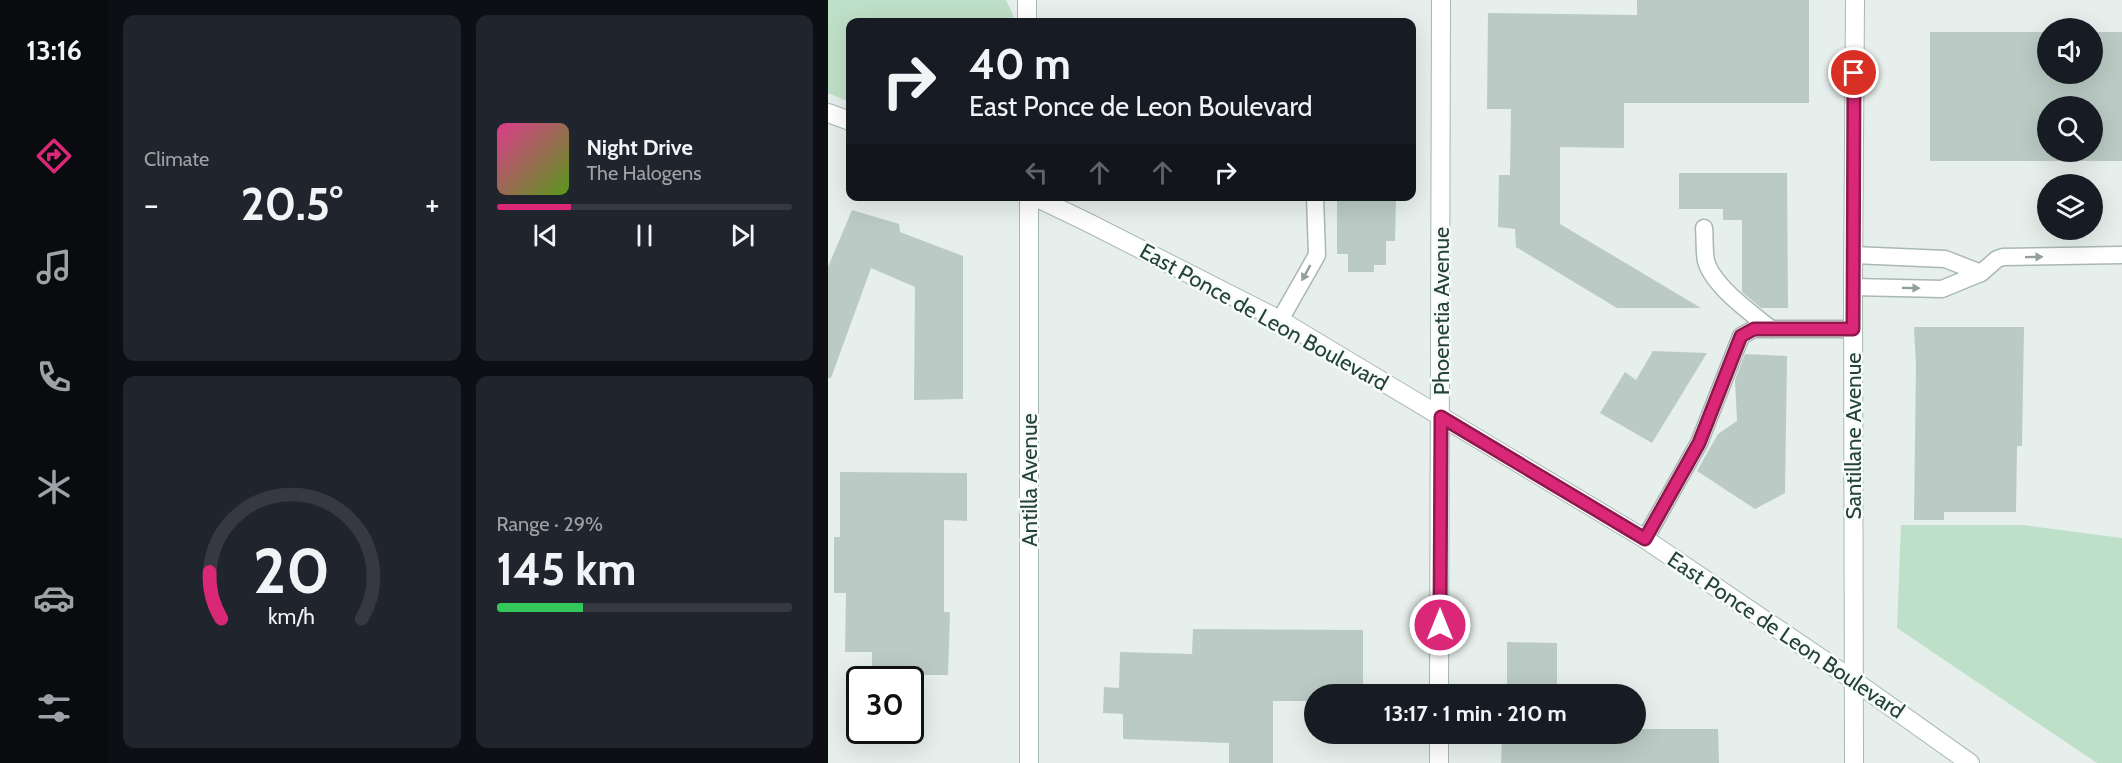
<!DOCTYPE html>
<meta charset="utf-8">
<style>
body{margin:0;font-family:Cabin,sans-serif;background:#20242c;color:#f1f3f6;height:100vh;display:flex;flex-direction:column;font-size:22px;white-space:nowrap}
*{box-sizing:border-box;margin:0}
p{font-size:20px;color:#9ea1a6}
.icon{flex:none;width:33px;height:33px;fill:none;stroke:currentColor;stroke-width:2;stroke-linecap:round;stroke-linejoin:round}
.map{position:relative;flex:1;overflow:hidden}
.drawer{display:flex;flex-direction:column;gap:15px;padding:15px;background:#0d0f14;width:720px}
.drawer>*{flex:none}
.guide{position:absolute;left:18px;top:18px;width:570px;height:183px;border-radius:12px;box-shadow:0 6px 24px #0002;background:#171b24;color:#f1f3f6;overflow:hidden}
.tools{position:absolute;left:1209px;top:18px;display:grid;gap:12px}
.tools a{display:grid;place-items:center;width:66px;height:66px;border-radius:50%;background:#171b24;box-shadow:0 6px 24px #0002;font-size:30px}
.speed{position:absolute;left:18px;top:666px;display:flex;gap:12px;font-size:30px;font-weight:700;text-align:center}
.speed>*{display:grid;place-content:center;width:78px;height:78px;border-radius:50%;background:#171b24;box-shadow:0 6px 24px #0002;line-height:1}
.speed .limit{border:3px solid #111;border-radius:9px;background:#fff;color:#111}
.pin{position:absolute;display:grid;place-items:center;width:51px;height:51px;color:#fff;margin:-26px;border:3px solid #fff;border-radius:50%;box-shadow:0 2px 6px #0007}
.me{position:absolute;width:66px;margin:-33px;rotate:0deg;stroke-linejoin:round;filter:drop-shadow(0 0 4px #0008)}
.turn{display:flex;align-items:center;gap:21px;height:126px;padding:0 24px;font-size:27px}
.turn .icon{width:78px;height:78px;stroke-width:2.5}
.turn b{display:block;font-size:42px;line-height:51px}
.lanes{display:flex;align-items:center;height:57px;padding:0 24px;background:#0003;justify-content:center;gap:30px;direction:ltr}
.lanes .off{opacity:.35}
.big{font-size:45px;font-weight:800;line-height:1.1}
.drawer .tile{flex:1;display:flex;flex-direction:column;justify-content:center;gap:9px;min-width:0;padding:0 21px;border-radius:12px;background:#20242c}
.drawer .dial{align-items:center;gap:0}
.dial svg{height:156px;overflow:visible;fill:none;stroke:#363941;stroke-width:7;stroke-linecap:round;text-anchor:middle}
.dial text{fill:#f1f3f6;stroke:none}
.song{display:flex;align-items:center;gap:18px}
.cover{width:72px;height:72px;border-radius:9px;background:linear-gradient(135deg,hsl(330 70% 55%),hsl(90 70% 35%))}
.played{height:6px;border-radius:3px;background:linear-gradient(90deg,#db2777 25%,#363941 25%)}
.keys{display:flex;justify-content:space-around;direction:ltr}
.heat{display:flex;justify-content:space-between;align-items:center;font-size:33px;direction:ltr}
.charge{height:9px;border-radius:4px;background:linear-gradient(90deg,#34c759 29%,#363941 0)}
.drawer .tiles{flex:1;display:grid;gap:15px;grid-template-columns:repeat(2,1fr)}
.trip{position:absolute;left:476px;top:684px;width:342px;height:60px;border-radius:30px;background:#171b24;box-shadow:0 6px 24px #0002;font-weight:800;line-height:60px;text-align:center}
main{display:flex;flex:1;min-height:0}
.dock{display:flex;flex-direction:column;width:108px;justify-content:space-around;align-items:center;background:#090b0e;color:#9ea1a6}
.dock .icon{width:42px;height:42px}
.dock .on{color:#db2777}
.dock b{font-size:27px;color:#f1f3f6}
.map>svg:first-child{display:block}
.green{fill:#bfe0c8}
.building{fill:#bbcac4;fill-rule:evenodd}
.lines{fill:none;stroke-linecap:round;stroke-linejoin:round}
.lane-casing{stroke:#a8b8b2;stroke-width:19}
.street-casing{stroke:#a8b8b2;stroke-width:20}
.lane{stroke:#fff;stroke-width:16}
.street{stroke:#fff;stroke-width:18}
.oneway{fill:#92a09c}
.route-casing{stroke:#8e194d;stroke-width:15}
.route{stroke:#db2777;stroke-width:10}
.labels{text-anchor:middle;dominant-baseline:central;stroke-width:5;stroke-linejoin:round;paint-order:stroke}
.street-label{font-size:22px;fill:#24423a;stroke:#f7fbf9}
</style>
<main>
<nav class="dock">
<b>13:16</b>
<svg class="icon on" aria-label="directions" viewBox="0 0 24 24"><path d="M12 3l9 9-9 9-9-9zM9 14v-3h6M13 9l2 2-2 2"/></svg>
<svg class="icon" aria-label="music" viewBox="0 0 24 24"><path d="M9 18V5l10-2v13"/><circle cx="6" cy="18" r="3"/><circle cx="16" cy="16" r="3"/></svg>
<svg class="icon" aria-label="phone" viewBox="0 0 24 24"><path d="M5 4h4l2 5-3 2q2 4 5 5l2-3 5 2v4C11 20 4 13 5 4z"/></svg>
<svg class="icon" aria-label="climate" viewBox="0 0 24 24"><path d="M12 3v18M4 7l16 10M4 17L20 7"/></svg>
<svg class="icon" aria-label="car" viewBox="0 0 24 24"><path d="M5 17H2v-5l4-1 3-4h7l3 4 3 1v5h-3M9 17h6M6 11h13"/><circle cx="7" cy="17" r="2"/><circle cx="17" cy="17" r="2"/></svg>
<svg class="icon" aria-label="filters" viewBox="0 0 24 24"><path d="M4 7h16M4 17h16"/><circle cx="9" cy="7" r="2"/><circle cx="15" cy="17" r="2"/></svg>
</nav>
<section class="drawer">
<div class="tiles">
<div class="tile"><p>Climate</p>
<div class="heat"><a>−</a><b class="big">20.5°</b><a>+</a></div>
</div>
<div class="tile">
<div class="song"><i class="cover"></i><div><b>Night Drive</b><p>The Halogens</p></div></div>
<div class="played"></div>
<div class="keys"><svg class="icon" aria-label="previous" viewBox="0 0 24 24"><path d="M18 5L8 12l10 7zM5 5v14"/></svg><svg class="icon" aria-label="pause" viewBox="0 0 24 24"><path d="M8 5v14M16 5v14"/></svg><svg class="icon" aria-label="next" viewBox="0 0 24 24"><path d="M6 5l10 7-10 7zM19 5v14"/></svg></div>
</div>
<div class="tile dial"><svg viewBox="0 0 100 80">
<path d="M14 69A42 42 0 1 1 86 69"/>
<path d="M14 69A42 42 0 0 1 8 45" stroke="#db2777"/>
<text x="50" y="56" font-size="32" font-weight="700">20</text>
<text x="50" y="72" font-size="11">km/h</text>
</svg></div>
<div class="tile"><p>Range · 29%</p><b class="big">145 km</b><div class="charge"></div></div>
</div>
</section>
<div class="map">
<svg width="1294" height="763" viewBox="0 0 1294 763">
<rect width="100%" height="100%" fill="#e6efeb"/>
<!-- green -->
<g class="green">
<polygon points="0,0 178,0 185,15 185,22 22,22 22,102 0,93"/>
<polygon points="1073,525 1195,525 1294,538 1294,763 1269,763 1069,628"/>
</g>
<!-- building -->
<g class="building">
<polygon points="809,0 981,0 981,103 796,103 796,148 732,147 732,224 873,308 789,308 688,247 687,229 670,227 671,175 682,175 683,109 659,109 660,13 809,15"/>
<path d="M 1102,32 L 1220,32 L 1220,74 L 1264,74 L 1264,32 L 1294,32 L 1294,161 L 1102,161 ZM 1220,106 L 1264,106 L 1264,152 L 1220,152 Z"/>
<polygon points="851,173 959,173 960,308 933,308 914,292 914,220 895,220 895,209 851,209"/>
<polygon points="509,196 568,196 567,241 558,241 558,265 546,265 546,272 520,272 520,254 509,254"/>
<polygon points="24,210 71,224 72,232 135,256 135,399 86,400 87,287 43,268 3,378 0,378 0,267"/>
<polygon points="1086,327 1196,327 1194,446 1189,446 1188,512 1116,512 1116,520 1086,520 1088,365"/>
<polygon points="825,351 879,353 824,443 772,413 797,372 808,380"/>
<polygon points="917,354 959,356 957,493 927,509 869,471 890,434 909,421 907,380"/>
<polygon points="12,472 139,473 139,521 116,520 116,612 122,612 120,675 44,675 44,652 17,652 18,593 6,593 6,537 12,537"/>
<polygon points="365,629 535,630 535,694 486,694 486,701 445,701 445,763 401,763 401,743 295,739 295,714 275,713 276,687 291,688 292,652 364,654"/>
<polygon points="679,642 729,643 729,685 736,685 736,694 674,694 674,687 679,687"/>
<polygon points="807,729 890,729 891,763 673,763 674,734 807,734"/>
</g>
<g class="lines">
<!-- lane casing -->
<g class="lane-casing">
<g id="lane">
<path d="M 876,228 C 877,238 876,251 878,261 C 885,286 923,313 943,329"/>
<polyline points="1153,273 1169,259 1175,257 1294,255"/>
<polyline points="1025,287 1114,289 1153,273 1117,259 1025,255"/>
<polyline points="452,320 489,255 487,196"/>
<polyline points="817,539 871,443 913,336 926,329 1025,329"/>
</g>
</g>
<!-- street casing -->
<g class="street-casing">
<g id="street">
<polyline points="199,22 199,0"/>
<polyline points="0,113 22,121"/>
<polyline points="201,196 201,763"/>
<polyline points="205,196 263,224 452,320 817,539 1025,680 1142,763"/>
<polyline points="611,694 613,0"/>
<polyline points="611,763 611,734"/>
<polyline points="1026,763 1025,287 1027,0"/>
</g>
</g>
<!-- lane -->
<use href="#lane" class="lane"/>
<!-- street -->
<use href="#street" class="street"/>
</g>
<!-- one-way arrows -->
<defs><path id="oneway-solid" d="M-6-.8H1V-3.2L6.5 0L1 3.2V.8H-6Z" transform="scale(1.5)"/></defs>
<g class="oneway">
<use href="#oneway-solid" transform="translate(1206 257) rotate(-1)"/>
<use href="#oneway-solid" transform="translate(478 273) rotate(119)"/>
<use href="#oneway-solid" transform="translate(1083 288) rotate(1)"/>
</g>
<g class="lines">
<!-- route casing -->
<g class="route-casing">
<polyline id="route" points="612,625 613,417 817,539 871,443 913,336 926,329 1025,329 1026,73"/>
</g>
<!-- route -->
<use href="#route" class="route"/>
</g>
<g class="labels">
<!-- street labels -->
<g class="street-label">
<text transform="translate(613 311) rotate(-90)">Phoenetia Avenue</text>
<text transform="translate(436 317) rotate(29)">East Ponce de Leon Boulevard</text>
<text transform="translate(1025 436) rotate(-90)">Santillane Avenue</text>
<text transform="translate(201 480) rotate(-90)">Antilla Avenue</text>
<text transform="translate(958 635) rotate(34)">East Ponce de Leon Boulevard</text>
</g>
</g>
</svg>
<div class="tools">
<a><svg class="icon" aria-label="sound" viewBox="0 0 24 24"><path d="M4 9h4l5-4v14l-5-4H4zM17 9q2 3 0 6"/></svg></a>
<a><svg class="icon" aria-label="search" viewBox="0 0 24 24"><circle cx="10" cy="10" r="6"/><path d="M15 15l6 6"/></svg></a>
<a><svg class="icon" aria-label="layers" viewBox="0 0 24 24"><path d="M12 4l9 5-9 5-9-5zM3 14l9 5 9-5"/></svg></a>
</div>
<div class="speed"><div class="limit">30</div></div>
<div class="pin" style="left:1026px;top:73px;background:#d93025"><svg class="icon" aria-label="arrive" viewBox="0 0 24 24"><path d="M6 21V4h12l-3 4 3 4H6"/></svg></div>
<svg class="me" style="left:612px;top:625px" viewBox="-20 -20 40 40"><circle r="17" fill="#db2777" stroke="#fff" stroke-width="3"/><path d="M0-11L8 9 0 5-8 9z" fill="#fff"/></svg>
<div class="trip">13:17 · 1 min · 210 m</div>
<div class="guide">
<div class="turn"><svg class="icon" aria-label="right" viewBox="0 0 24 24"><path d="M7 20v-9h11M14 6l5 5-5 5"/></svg><div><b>40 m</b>East Ponce de Leon Boulevard</div></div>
<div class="lanes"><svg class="icon off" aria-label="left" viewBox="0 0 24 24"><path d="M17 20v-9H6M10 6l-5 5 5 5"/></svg><svg class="icon off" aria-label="ahead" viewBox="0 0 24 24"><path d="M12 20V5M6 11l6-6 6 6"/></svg><svg class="icon off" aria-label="ahead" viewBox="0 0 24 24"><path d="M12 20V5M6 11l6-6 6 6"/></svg><svg class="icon" aria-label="right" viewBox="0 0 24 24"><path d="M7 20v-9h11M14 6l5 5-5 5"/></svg></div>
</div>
</div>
</main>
